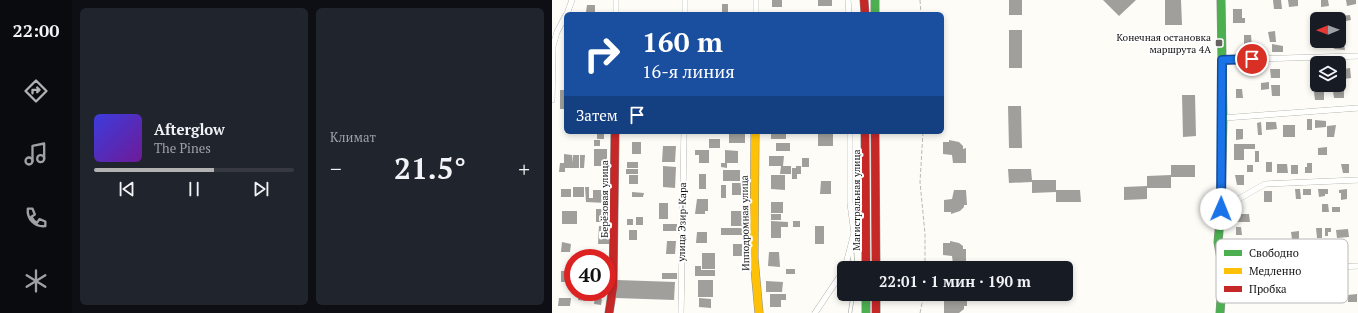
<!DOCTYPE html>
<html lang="ru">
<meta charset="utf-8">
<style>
body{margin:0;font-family:"PT Serif",serif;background:#20242c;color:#f1f3f6;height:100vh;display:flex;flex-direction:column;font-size:15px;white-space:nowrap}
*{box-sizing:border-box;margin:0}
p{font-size:13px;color:#9ea1a6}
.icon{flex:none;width:22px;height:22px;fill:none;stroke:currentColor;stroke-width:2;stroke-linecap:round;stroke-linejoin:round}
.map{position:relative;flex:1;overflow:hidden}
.sheet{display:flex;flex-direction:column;gap:8px;padding:8px;background:#0d0f14;width:480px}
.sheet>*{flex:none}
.banner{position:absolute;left:12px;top:12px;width:380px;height:122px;border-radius:6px;box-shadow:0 2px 6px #0003;background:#1a4fa0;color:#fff;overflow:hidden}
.needle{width:26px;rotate:269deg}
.tools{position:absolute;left:758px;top:12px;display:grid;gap:8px}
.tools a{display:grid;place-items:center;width:36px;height:36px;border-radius:6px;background:#171b24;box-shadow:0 2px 6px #0003;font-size:20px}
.speed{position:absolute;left:12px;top:249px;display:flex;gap:8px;font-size:20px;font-weight:700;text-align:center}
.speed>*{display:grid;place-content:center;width:52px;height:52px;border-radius:50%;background:#171b24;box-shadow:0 2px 6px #0003;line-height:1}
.speed .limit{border:6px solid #d22;background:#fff;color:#111}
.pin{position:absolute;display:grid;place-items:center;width:34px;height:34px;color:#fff;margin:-17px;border:2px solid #fff;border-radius:50%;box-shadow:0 1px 4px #0007}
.me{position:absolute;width:44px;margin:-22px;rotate:1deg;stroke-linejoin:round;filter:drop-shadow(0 0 3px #0008)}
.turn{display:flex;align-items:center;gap:14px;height:84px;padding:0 12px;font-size:18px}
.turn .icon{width:52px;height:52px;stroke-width:2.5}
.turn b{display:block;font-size:28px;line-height:34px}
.then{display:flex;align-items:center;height:38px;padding:0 12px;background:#0003;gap:8px;font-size:15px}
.big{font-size:30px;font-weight:700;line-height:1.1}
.sheet .card{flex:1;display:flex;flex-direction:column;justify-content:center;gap:6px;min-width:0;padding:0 14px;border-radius:6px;background:#20242c}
.song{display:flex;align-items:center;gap:12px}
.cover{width:48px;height:48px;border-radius:6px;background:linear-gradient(135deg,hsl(240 70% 55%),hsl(280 70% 35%))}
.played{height:4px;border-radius:2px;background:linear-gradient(90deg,#b2b2b3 60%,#363941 60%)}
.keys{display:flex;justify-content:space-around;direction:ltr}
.heat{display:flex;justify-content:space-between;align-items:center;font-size:22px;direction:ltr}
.sheet .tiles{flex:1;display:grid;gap:8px;grid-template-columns:repeat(2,1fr)}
.trip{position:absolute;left:285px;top:261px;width:236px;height:40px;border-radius:6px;background:#171b24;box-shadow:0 2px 6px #0003;font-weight:700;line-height:40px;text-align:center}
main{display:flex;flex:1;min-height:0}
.menu{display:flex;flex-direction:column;width:72px;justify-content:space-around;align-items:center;background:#090b0e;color:#9ea1a6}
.menu .icon{width:28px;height:28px}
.menu .active{color:#b2b2b3}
.menu b{font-size:18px;color:#f1f3f6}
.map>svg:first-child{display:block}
.building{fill:#a19f9c}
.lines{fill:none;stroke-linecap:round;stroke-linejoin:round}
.lane-casing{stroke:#979795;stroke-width:4}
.street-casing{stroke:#979795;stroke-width:6}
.fast-casing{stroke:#8e8d8b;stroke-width:9}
.slow-casing{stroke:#8e8d8b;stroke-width:9}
.jam-casing{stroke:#8e8d8b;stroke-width:9}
.path{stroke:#b9b9b8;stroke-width:1;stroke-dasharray:4 2;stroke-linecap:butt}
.lane{stroke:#fffffe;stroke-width:3}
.street{stroke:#fffffe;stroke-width:5.5}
.fast{stroke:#4caf50;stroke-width:8}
.slow{stroke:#ffc107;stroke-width:8}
.jam{stroke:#c62828;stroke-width:8}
.route-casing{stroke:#114b97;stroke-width:10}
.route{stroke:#1a73e8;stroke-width:7}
.poi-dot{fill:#646362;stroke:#fff;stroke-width:1.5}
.labels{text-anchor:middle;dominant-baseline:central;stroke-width:4;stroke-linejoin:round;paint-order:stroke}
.poi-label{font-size:10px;fill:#111;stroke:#fff;text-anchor:end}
.street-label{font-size:10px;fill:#111;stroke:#fff}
.key{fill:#fff;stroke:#b8b8b8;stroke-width:1}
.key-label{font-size:11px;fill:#111}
</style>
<main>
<nav class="menu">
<b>22:00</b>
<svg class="icon active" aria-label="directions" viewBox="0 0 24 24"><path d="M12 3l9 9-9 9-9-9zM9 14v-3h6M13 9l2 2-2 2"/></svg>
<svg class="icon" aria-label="music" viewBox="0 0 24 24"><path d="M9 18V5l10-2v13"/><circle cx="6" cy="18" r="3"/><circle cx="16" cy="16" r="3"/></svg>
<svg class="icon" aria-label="phone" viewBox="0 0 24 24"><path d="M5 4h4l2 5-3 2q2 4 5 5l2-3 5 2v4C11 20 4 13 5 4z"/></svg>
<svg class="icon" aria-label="climate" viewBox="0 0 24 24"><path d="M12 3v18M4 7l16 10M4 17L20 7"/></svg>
</nav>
<section class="sheet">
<div class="tiles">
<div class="card">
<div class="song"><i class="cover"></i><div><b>Afterglow</b><p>The Pines</p></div></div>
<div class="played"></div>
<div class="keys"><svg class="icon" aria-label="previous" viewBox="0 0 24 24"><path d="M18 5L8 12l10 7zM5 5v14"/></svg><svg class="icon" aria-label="pause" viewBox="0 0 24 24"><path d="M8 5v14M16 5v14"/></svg><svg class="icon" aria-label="next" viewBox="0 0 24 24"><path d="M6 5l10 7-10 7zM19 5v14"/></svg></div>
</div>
<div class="card"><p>Климат</p>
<div class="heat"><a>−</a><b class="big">21.5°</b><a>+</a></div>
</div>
</div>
</section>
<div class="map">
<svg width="806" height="313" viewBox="0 0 806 313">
<rect width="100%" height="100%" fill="#fdfcf7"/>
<!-- building -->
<g class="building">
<rect x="220" y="0" width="10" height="7"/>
<rect x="266" y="0" width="14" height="6"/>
<rect x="457" y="0" width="13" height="15"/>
<polygon points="551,0 584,0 567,16"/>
<polygon points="613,0 629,0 630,25 613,25"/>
<polygon points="721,0 729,0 730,9 722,9"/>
<polygon points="736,0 746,0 746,6 737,7"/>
<polygon points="769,0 776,0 777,6 769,7"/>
<polygon points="794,0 804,0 804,4 795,6"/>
<rect x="170" y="4" width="6" height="10"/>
<polygon points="35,5 43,5 43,12 34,12"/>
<polygon points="681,9 690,9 690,18 693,18 693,23 681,23"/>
<polygon points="798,15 799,20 789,22 788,16"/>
<rect x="457" y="30" width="13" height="38"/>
<polygon points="723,31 724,42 718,42 716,32"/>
<polygon points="692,35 699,35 700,47 692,47"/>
<polygon points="791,38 793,50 782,49 781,41 787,41 787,39"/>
<polygon points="764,41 771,41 771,47 764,48"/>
<polygon points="720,44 731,46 731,52 720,52"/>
<polygon points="708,64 708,71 696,73 696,65"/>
<polygon points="798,68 799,78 792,79 792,69"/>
<polygon points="718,69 728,69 728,78 719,78"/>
<polygon points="717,82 717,89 709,90 709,83"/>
<polygon points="719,85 728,85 728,96 720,96"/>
<polygon points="684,89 690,89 691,98 684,98"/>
<rect x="8" y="90" width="6" height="19"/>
<polygon points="781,91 792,91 792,98 782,98"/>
<polygon points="762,92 772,92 772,100 763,100"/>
<polygon points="630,95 643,95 644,136 631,137"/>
<polygon points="456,106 469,106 470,148 457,148"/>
<rect x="755" y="119" width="5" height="11"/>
<polygon points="763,120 774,121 774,127 763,128"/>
<polygon points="709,122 710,135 706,135 705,123"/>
<polygon points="714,122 724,122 725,129 714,130"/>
<rect x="731" y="125" width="12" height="12"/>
<polygon points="784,125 782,137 775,137 775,126"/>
<polygon points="684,129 691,129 691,139 684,140"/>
<rect x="45" y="132" width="7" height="7"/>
<rect x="177" y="132" width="16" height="11"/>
<rect x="219" y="132" width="15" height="7"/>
<rect x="266" y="132" width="15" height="14"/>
<rect x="157" y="139" width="11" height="9"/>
<rect x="42" y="140" width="6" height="6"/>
<polygon points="397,140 407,142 411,146 411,149 414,148 414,163 401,163 400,155 391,154 391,142 397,142"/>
<rect x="80" y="142" width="9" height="12"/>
<rect x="224" y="143" width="14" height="8"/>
<polygon points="682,144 703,144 703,149 692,149 692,160 682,160"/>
<polygon points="111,146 124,146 123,162 110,162"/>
<polygon points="775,147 775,155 766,155 766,148"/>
<rect x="42" y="149" width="13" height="17"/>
<polygon points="143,150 157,150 157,163 147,163 147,155 143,155"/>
<polygon points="173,150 186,151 186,163 175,163 175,168 169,167 169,163 173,163"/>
<rect x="703" y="151" width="4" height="11"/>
<polygon points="12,154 20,155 20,163 21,155 27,155 27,168 13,168 13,172 7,172 8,163 12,163"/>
<polygon points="28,155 33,155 32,168 28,168"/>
<polygon points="217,156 232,156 231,166 239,166 239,174 228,174 229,166 217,166"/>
<rect x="250" y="158" width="7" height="9"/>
<rect x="75" y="162" width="11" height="6"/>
<rect x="714" y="162" width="6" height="10"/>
<polygon points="755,163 760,163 760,173 753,173 753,167 755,167"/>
<polygon points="725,164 735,164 736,173 725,173"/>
<polygon points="789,164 797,164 797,173 791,173"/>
<polygon points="619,165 643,165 643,177 619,177 619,188 595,188 595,199 572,200 572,187 595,186 595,176 619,175"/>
<rect x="695" y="165" width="6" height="7"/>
<rect x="739" y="165" width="7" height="9"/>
<polygon points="111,166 124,167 123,188 111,187"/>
<polygon points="244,166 249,166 249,174 245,174 245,179 240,179 240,168 244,168"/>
<rect x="74" y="169" width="12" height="5"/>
<polygon points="456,169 479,169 480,180 504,180 504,190 528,190 529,202 504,202 504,192 480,193 480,182 457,183"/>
<rect x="171" y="170" width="17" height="11"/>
<rect x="147" y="174" width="7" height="15"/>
<rect x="77" y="175" width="9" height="9"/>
<polygon points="219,175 233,175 233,190 219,189"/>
<polygon points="683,175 692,175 692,185 685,185"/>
<polygon points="269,181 279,181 279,194 268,194"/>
<rect x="180" y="183" width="12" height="12"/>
<rect x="169" y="185" width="5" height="13"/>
<rect x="21" y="187" width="11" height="10"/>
<polygon points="33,187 37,187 37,198 41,198 41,190 53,190 54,203 34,202"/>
<rect x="9" y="189" width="10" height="8"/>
<polygon points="743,189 748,189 749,199 744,199"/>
<rect x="751" y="189" width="8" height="6"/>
<polygon points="766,189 776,189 776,194 773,194 773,196 767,197"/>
<polygon points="795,189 795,199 789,200 789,193 787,193 787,190"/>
<polygon points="402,190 414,190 415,205 412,205 412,207 408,211 399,214 399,212 392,212 392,200 400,199"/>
<rect x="712" y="191" width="8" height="11"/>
<polygon points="80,192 92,193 91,197 80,197"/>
<polygon points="145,199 156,199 156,211 153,211 153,214 143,214"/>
<rect x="219" y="202" width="12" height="11"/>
<rect x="107" y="203" width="9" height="16"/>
<polygon points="770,204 776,204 777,212 770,212"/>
<rect x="780" y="207" width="8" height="5"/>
<rect x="44" y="209" width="11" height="13"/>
<rect x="10" y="211" width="15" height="13"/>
<rect x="179" y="211" width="13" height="15"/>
<rect x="219" y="214" width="10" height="6"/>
<polygon points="685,214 697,214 698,222 685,222"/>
<rect x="84" y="217" width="7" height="8"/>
<rect x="75" y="219" width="6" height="6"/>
<polygon points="219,221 236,222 236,227 229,227 229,238 219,238"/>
<rect x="241" y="221" width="7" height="6"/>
<rect x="111" y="224" width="14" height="7"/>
<polygon points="47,226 57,226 57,244 46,244"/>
<rect x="263" y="226" width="9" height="18"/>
<polygon points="684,227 689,227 690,235 684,235"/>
<rect x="169" y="228" width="26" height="7"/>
<polygon points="764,228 770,228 770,238 765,238"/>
<polygon points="773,228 779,228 779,232 776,232 776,236 773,236"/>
<polygon points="796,229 797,237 785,238 784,230"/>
<rect x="77" y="230" width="8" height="10"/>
<polygon points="747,231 747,239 740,239 739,232"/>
<polygon points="145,232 155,232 155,243 144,243"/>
<polygon points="115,241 124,241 123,254 114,254"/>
<polygon points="398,241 407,243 411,246 411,249 414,249 414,264 401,264 400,256 391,255 391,243 398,243"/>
<polygon points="10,242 19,244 18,252 9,252"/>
<rect x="181" y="244" width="11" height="12"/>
<polygon points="217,252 227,252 228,267 216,266"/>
<rect x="150" y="253" width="13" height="16"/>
<polygon points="143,266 149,266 149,270 163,270 163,276 143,276"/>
<rect x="234" y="269" width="9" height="5"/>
<rect x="9" y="271" width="10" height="11"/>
<rect x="110" y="273" width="15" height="6"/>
<polygon points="65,280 123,282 122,300 64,298"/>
<rect x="146" y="280" width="15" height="17"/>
<polygon points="214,281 231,282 230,292 214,292"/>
<polygon points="27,292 35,292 34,301 26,300"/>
<polygon points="218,294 234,294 234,300 229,300 229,307 218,307"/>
<polygon points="402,294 415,294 415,306 412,306 412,309 407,313 392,313 392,301 400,300"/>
<polygon points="805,294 805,302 796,302 796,295"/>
<polygon points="7,298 19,298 18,306 6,306"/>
<polygon points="43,298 50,299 49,305 42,304"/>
<polygon points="147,298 159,299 159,308 147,307"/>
</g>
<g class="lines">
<!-- lane casing -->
<g class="lane-casing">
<g id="lane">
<polyline points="300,248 301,268"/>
<polyline points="298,313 301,294"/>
</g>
</g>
<!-- street casing -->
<g class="street-casing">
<g id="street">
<polyline points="296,0 297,14"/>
<polyline points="15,14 20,0"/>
<polyline points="64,14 64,0"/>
<polyline points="133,14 133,0"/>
<polyline points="204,14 204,0"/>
<polyline points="670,60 806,56"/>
<polyline points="0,100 1,46 5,32 14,15"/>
<polyline points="671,118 806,108"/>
<polyline points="669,209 713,184 806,180"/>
<polyline points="293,268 302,233 298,203 298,132"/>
<polyline points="671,271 806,266"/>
<polyline points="129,313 132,132"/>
<polyline points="263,313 292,270"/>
</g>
</g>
<!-- fast casing -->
<g class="fast-casing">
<g id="fast">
<polyline points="323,0 323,14"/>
<polyline points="314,294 314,313"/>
<polyline points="668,313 671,271 666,242 669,209 671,118 669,0"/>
</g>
</g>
<!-- slow casing -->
<g class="slow-casing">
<polyline id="slow" points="203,132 202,258 207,313"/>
</g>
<!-- jam casing -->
<g class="jam-casing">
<g id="jam">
<polyline points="312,0 313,14"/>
<polyline points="313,132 314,268"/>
<polyline points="323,132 324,268"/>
<polyline points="324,294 324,313"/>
<polyline points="57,313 61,287 63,132"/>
</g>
</g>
<!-- path -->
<g class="path">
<polyline points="368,0 369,14"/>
<polyline points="371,132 368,182 373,234 373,268"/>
<polyline points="368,313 372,294"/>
</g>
<!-- lane -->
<use href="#lane" class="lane"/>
<!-- street -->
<use href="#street" class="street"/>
<!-- fast -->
<use href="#fast" class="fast"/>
<!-- slow -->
<use href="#slow" class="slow"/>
<!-- jam -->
<use href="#jam" class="jam"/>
</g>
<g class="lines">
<!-- route casing -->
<g class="route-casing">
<polyline id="route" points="669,209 670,60 700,59"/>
</g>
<!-- route -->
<use href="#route" class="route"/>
</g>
<!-- markers -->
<rect class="poi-dot" x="663" y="39" width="8" height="8" rx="2"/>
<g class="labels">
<!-- poi labels -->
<g class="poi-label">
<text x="659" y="37">Конечная остановка<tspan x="659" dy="12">маршрута 4А</tspan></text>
</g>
<!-- street labels -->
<g class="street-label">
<text transform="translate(52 199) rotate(-90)">Берёзовая улица</text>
<text transform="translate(304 200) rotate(-90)">Магистральная улица</text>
<text transform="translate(130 222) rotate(-89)">улица Эзир-Кара</text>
<text transform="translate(193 223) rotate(-91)">Ипподромная улица</text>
</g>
</g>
<!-- legend -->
<rect x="664" y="239" width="132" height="64" rx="6" class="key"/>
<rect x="672" y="250" width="18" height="6" fill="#4caf50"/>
<rect x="672" y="268" width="18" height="6" fill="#ffc107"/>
<rect x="672" y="286" width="18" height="6" fill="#c62828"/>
<g class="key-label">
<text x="697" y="257">Свободно</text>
<text x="697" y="275">Медленно</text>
<text x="697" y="293">Пробка</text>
</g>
</svg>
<div class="tools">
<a><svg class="needle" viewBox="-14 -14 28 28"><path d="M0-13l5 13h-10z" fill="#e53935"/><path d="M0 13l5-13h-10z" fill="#9ea1a6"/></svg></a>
<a><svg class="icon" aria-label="layers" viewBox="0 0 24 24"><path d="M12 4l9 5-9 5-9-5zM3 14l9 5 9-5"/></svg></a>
</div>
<div class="speed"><div class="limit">40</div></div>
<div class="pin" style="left:700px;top:59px;background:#d93025"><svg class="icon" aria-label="arrive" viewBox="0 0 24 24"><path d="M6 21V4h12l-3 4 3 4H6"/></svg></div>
<svg class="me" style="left:669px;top:209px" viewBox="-20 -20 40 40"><circle r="19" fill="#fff"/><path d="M0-13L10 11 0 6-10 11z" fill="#1a73e8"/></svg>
<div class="trip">22:01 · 1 мин · 190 m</div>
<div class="banner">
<div class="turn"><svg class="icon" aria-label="right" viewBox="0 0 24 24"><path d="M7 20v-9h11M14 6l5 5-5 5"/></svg><div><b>160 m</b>16-я линия</div></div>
<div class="then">Затем<svg class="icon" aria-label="arrive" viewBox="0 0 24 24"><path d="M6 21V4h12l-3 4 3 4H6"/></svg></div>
</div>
</div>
</main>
